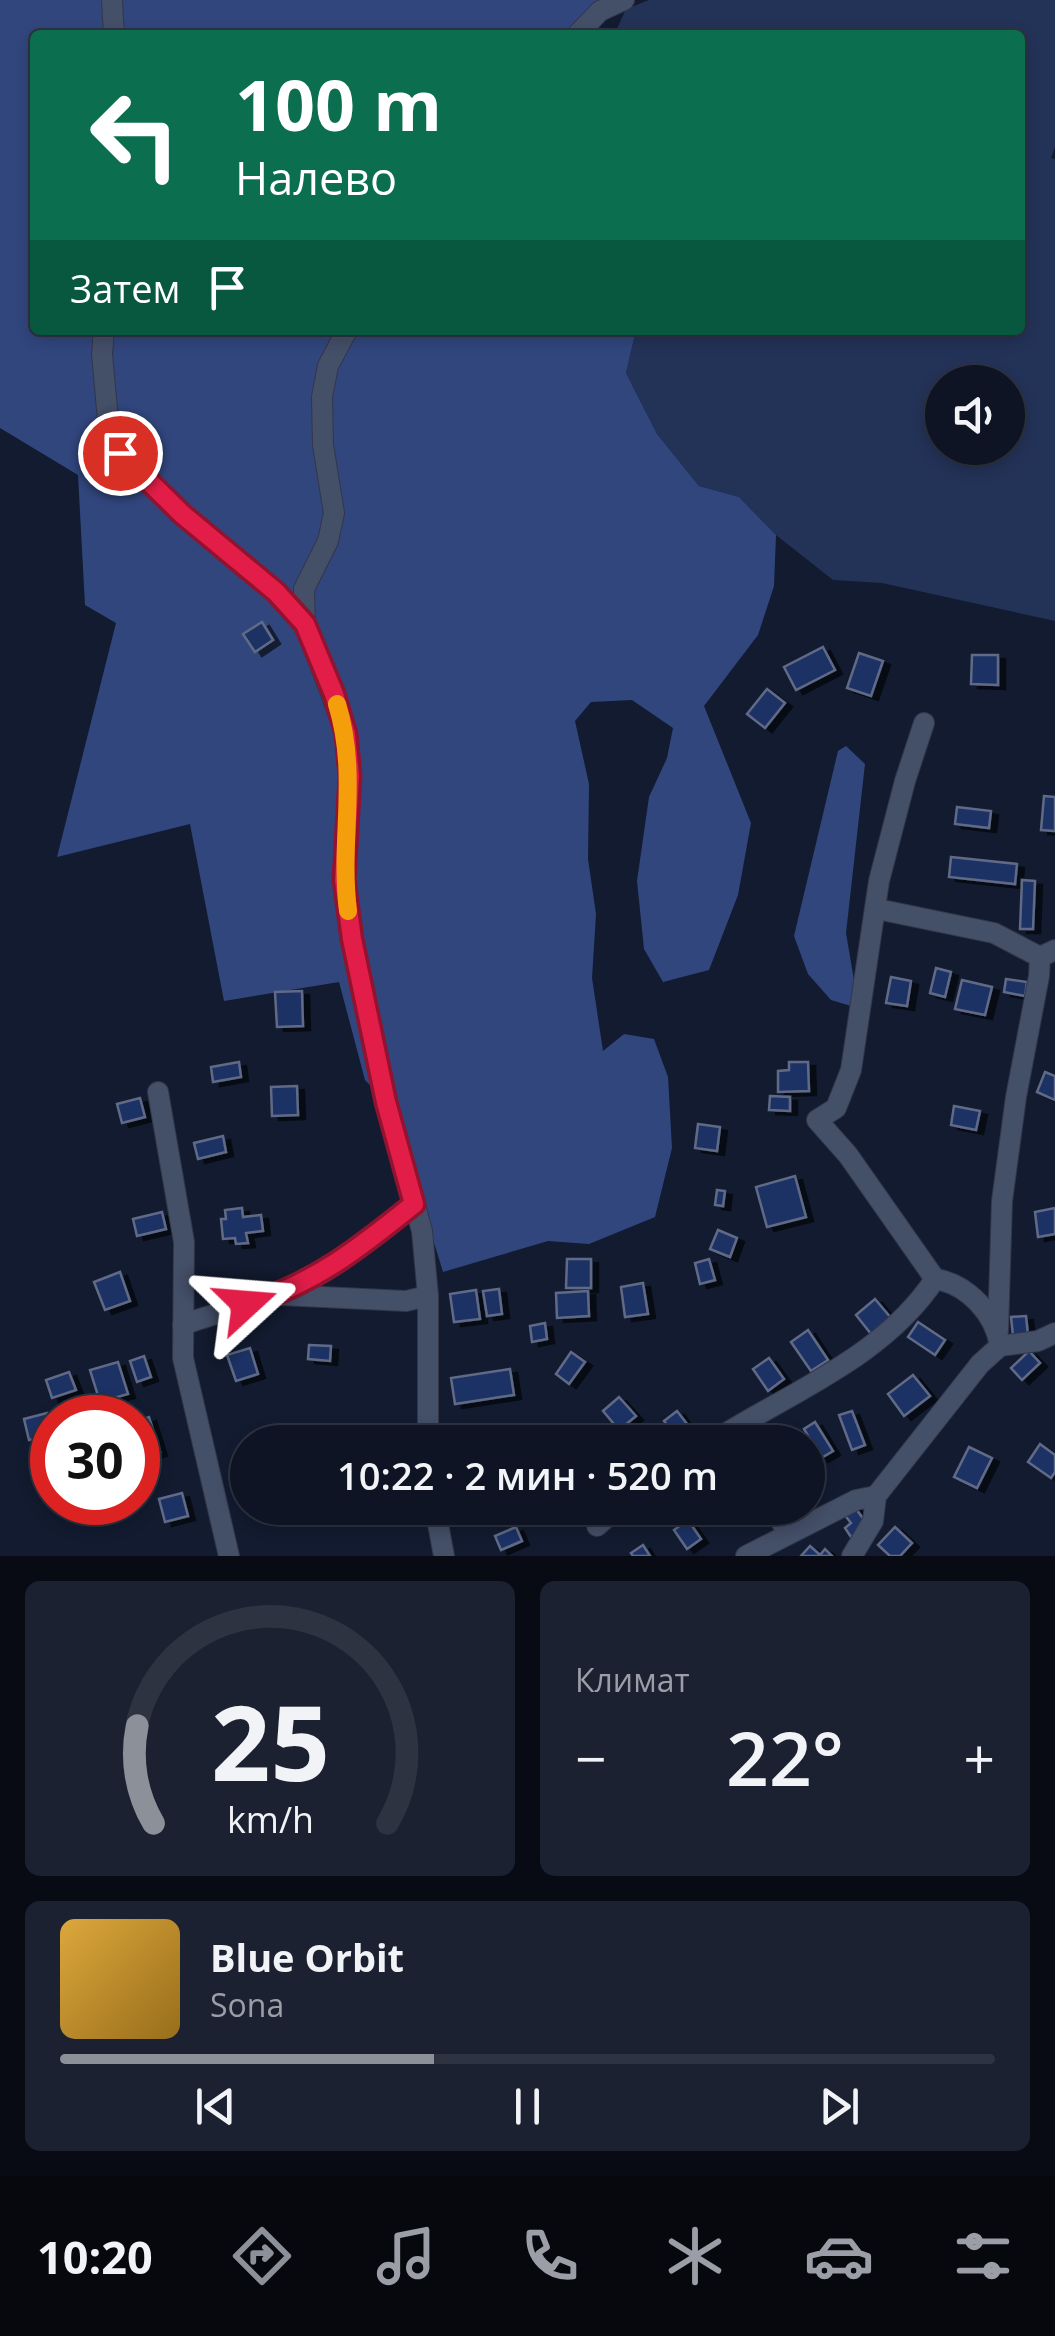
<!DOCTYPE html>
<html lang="ru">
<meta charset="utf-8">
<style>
body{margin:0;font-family:"Open Sans",sans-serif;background:#1c2131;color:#f1f3f6;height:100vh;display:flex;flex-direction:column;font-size:38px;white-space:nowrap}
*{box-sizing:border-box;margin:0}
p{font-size:32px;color:#9b9ea6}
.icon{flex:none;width:55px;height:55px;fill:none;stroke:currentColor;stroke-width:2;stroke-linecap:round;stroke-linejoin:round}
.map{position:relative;height:1556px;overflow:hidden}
.details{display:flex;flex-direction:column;gap:25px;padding:25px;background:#080b14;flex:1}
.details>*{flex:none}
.banner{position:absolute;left:30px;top:30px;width:995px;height:305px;border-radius:10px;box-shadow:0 5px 15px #0003,0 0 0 2px #2e3341;background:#0b6e4f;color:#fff;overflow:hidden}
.fabs{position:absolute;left:925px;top:365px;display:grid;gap:20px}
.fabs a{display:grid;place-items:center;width:100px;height:100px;border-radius:50%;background:#0e1424;box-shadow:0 5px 15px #0003,0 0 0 2px #2e3341;font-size:50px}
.speed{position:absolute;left:30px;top:1395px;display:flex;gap:20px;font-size:50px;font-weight:700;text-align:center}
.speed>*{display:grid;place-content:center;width:130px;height:130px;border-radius:50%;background:#0e1424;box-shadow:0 5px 15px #0003,0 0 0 2px #2e3341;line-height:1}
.speed .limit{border:15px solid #d22;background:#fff;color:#111}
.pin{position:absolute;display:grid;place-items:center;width:85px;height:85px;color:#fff;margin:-42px;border:5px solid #fff;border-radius:50%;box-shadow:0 2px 10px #0007}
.me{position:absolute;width:110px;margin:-55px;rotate:71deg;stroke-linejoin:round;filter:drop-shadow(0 0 8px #0008)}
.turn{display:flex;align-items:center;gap:35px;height:210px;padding:0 40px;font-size:45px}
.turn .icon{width:130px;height:130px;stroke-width:2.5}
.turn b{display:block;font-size:70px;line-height:85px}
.then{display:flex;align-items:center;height:95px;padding:0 40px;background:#0003;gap:20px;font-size:38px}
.big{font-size:75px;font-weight:600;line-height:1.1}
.details .widget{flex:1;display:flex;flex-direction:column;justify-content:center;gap:15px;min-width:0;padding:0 35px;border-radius:15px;background:#1c2131}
.details .dial{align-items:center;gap:0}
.dial svg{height:260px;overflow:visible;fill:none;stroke:#2e3341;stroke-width:7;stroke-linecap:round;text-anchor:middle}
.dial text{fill:#f1f3f6;stroke:none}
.song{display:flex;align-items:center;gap:30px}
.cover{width:120px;height:120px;border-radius:15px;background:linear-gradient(135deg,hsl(40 70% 55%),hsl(40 70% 35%))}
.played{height:10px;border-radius:5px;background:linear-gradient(90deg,#8c9099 40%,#2e3341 40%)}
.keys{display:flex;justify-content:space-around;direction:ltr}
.heat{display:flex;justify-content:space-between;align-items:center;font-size:55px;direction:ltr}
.details .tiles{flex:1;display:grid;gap:25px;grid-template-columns:1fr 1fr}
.widget:last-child{grid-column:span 2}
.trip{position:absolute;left:230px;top:1425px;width:595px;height:100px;border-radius:50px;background:#0e1424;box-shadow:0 5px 15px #0003,0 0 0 2px #2e3341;font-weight:600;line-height:100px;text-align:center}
.tabs{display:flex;height:160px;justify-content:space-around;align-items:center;background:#06080e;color:#9b9ea6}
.tabs .icon{width:70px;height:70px}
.tabs .current{color:#8c9099}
.tabs b{font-size:45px;color:#f1f3f6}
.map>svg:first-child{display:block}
.green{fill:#233257;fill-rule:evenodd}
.forest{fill:#31467d}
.building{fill:#1c3065;stroke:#606b86;stroke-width:2.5;filter:url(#shadow)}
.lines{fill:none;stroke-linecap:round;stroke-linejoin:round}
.minor-casing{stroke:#333649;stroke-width:22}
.minor{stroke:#444f68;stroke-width:20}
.route-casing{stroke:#92132f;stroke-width:25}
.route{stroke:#e11d48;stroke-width:18}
.slow{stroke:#f59e0b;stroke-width:18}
</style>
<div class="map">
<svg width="1055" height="1556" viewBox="0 0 1055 1556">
<defs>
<filter id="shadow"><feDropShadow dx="7" dy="4" stdDeviation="0" flood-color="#0009"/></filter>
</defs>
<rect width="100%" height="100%" fill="#121b30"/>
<!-- green -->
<path class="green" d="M 649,0 L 1055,0 L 1055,147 L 1051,158 L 1055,159 L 1055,621 L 882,583 L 833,580 L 776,535 L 739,497 L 699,486 L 657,434 L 626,373 L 636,330 L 1020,330 L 1020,35 L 614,35 L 626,9 ZM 942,382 L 1008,382 L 1008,448 L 942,448 Z"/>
<!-- forest -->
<g class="forest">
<polygon points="0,0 616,0 580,35 35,35 35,330 636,330 626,373 657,434 699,486 739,497 776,535 774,586 758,635 704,706 751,823 738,895 709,970 663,982 644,949 637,881 649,797 667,758 673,728 632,700 591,702 575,721 589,784 588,859 596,914 592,978 603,1051 624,1034 654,1039 668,1077 672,1148 655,1217 589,1244 548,1241 443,1272 393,1109 365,1080 339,982 224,1001 190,824 57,857 116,623 85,605 78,475 0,428"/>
<polygon points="846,746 865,764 846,933 855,986 851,1006 831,1000 808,974 794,936 838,751"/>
</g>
<!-- building -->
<g class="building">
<polygon points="262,622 273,640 255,652 243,634"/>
<polygon points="823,647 835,670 796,690 784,667"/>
<polygon points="859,653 883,661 871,696 847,688"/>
<polygon points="972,655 998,655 998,685 971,684"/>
<polygon points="767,689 785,703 765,728 747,714"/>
<polygon points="1044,796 1055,797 1055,831 1041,830"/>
<polygon points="957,807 991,811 989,828 955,824"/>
<polygon points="951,857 1017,864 1015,884 949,877"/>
<polygon points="1022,880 1035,881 1033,929 1020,929"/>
<polygon points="936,968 951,972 945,997 930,993"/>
<polygon points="891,977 911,981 907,1006 886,1003"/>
<polygon points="1006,979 1027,982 1025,996 1004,992"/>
<polygon points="962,980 992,987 985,1015 955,1009"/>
<polygon points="302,991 303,1026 277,1027 275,992"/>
<polygon points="239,1062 241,1077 213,1082 211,1067"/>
<polygon points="789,1062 808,1062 809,1091 778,1092 778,1071 789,1070"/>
<polygon points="1045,1072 1055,1076 1055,1100 1037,1092"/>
<polygon points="297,1086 298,1115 272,1116 271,1087"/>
<polygon points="770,1096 790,1097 790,1111 769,1110"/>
<polygon points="140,1098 145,1117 122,1123 117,1104"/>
<polygon points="954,1106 980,1111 976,1130 951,1125"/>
<polygon points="698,1124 720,1127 717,1151 695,1148"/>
<polygon points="223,1136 226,1152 198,1159 194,1143"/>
<polygon points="795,1176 806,1217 767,1227 756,1187"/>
<polygon points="717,1190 725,1191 723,1206 715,1205"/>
<polygon points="242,1208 243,1217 261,1215 263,1231 246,1233 248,1243 236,1244 235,1238 223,1239 221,1219 226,1219 225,1210"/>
<polygon points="1055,1208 1055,1234 1038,1237 1035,1212"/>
<polygon points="162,1212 166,1229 137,1236 133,1219"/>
<polygon points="718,1230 737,1238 730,1257 710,1249"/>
<polygon points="567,1259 591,1259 591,1288 566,1288"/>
<polygon points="709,1259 715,1280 700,1284 695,1263"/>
<polygon points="120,1272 130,1301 105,1310 94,1282"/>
<polygon points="643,1283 648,1314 625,1317 621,1287"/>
<polygon points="499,1289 502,1314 487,1316 483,1291"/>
<polygon points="476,1290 480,1319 454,1322 450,1294"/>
<polygon points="588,1291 589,1316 557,1318 556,1293"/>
<polygon points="875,1299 891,1318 871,1334 856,1315"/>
<polygon points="1026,1316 1028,1335 1013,1336 1011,1317"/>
<polygon points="918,1322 945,1340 935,1355 908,1337"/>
<polygon points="545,1323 547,1339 532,1342 530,1326"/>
<polygon points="808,1330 828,1360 811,1371 791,1342"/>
<polygon points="309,1345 331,1346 330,1361 308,1359"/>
<polygon points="250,1348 258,1374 236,1381 227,1355"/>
<polygon points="1029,1351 1040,1363 1022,1380 1011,1368"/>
<polygon points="571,1352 585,1362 569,1384 556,1374"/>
<polygon points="144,1356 151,1377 137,1382 130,1361"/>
<polygon points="769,1358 784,1379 768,1391 753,1369"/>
<polygon points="118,1362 128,1394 100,1402 90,1370"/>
<polygon points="510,1369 514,1395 455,1404 451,1378"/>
<polygon points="69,1372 76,1390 52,1398 46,1380"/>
<polygon points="913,1375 930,1396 904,1416 888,1394"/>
<polygon points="619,1397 636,1416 619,1430 603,1411"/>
<polygon points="677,1411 701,1442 680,1442 664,1421"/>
<polygon points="852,1411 865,1445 852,1450 839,1415"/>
<polygon points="47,1413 52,1435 29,1440 24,1419"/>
<polygon points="149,1417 160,1452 139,1458 138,1421"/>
<polygon points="815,1422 833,1451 821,1458 804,1429"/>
<polygon points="483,1432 484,1442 460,1442 459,1436"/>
<polygon points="1040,1444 1055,1455 1055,1472 1051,1478 1028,1462"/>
<polygon points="969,1447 992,1458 977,1488 954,1477"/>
<polygon points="182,1493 188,1516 165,1522 159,1499"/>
<polygon points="853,1505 868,1525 851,1537 845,1528 851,1523 843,1513"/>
<polygon points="688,1520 701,1539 687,1549 674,1530"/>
<polygon points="516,1527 522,1541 501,1550 495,1536"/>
<polygon points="895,1527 912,1543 900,1556 890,1556 878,1545"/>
<polygon points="643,1545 650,1556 633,1556 631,1553"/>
<polygon points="810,1546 820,1555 825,1549 832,1556 801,1556"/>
</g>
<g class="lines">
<!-- minor casing -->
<g class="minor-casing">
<g id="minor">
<polyline points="112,0 114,35"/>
<polyline points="577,35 600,11 624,0"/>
<polyline points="104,330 102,354 108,420 120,453 182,514 277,592 305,624 346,734 350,776 344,880 351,939 386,1102 422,1231 428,1296 428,1442"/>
<polyline points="305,624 304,589 328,541 334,513 323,445 322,397 328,366 347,330"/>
<polyline points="924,723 905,781 879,881 851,1070 836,1108 817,1120 848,1155 935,1279"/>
<polyline points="877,909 994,933 1040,957"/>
<polyline points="158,1092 184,1242 183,1358 229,1556"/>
<polyline points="281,1295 406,1301 428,1296"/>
<path d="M 183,1325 C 215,1312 248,1307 279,1295 C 330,1275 372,1237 414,1204"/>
<polyline points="998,1331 1002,1201 1016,1097 1039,976 1040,957 1055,950"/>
<path d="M 712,1442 C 788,1393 883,1358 935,1279 C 968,1284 995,1314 1000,1346"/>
<polyline points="435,1508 444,1556"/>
<polyline points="773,1508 788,1533"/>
<polyline points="597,1526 617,1508"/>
<polyline points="746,1556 856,1500 876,1496"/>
<polyline points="852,1556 873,1521 876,1496 980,1364 1000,1346 1038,1341 1055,1333"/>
</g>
</g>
<!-- minor -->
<use href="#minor" class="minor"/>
</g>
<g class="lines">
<!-- route casing -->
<g class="route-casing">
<path id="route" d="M 120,453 L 182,514 L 276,592 L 305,624 L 334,694 L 346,734 L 350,776 L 344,880 L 352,939 L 386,1102 L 414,1204 C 362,1246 312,1286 246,1304"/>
</g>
<!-- route -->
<use href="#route" class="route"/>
<!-- slow -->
<path class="slow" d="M 337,704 C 359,776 339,838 348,911"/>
</g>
</svg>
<div class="fabs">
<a><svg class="icon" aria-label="sound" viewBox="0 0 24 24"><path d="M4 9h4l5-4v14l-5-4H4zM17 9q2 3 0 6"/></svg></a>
</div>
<div class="speed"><div class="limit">30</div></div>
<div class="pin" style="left:120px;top:453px;background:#d93025"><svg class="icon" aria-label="arrive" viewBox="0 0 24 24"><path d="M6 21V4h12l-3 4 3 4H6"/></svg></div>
<svg class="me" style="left:246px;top:1304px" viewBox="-20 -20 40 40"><path d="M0-17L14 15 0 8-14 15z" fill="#e11d48" stroke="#fff" stroke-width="4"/></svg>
<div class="trip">10:22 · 2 мин · 520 m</div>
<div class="banner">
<div class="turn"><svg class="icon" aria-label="left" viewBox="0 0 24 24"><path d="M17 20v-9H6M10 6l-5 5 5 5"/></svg><div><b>100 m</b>Налево</div></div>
<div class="then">Затем<svg class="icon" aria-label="arrive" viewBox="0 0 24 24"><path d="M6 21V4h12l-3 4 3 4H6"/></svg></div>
</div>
</div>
<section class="details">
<div class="tiles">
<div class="widget dial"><svg viewBox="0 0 100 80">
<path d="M14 69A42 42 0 1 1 86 69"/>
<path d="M14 69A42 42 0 0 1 9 39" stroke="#8c9099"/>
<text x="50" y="56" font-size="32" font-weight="700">25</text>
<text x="50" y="72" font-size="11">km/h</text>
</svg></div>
<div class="widget"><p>Климат</p>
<div class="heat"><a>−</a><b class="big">22°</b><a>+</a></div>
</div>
<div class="widget">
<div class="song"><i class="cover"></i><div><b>Blue Orbit</b><p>Sona</p></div></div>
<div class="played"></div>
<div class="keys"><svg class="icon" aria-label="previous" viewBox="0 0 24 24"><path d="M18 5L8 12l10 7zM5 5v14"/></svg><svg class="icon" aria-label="pause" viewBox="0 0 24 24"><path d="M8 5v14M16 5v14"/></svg><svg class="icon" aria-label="next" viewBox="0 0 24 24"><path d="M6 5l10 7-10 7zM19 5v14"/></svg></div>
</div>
</div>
</section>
<nav class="tabs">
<b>10:20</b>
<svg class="icon current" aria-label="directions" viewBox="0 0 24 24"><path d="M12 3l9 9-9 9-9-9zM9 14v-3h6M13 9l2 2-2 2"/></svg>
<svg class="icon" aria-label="music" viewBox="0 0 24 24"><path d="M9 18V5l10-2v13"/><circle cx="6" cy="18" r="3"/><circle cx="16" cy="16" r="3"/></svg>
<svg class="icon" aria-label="phone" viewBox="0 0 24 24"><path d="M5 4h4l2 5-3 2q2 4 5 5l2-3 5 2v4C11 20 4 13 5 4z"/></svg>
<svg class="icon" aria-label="climate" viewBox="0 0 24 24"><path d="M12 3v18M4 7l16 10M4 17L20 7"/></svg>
<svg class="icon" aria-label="car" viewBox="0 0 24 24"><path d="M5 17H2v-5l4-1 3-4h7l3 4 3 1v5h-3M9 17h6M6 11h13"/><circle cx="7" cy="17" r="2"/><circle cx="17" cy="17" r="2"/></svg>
<svg class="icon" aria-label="filters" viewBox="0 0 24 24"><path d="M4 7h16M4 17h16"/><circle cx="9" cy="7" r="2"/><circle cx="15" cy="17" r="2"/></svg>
</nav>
